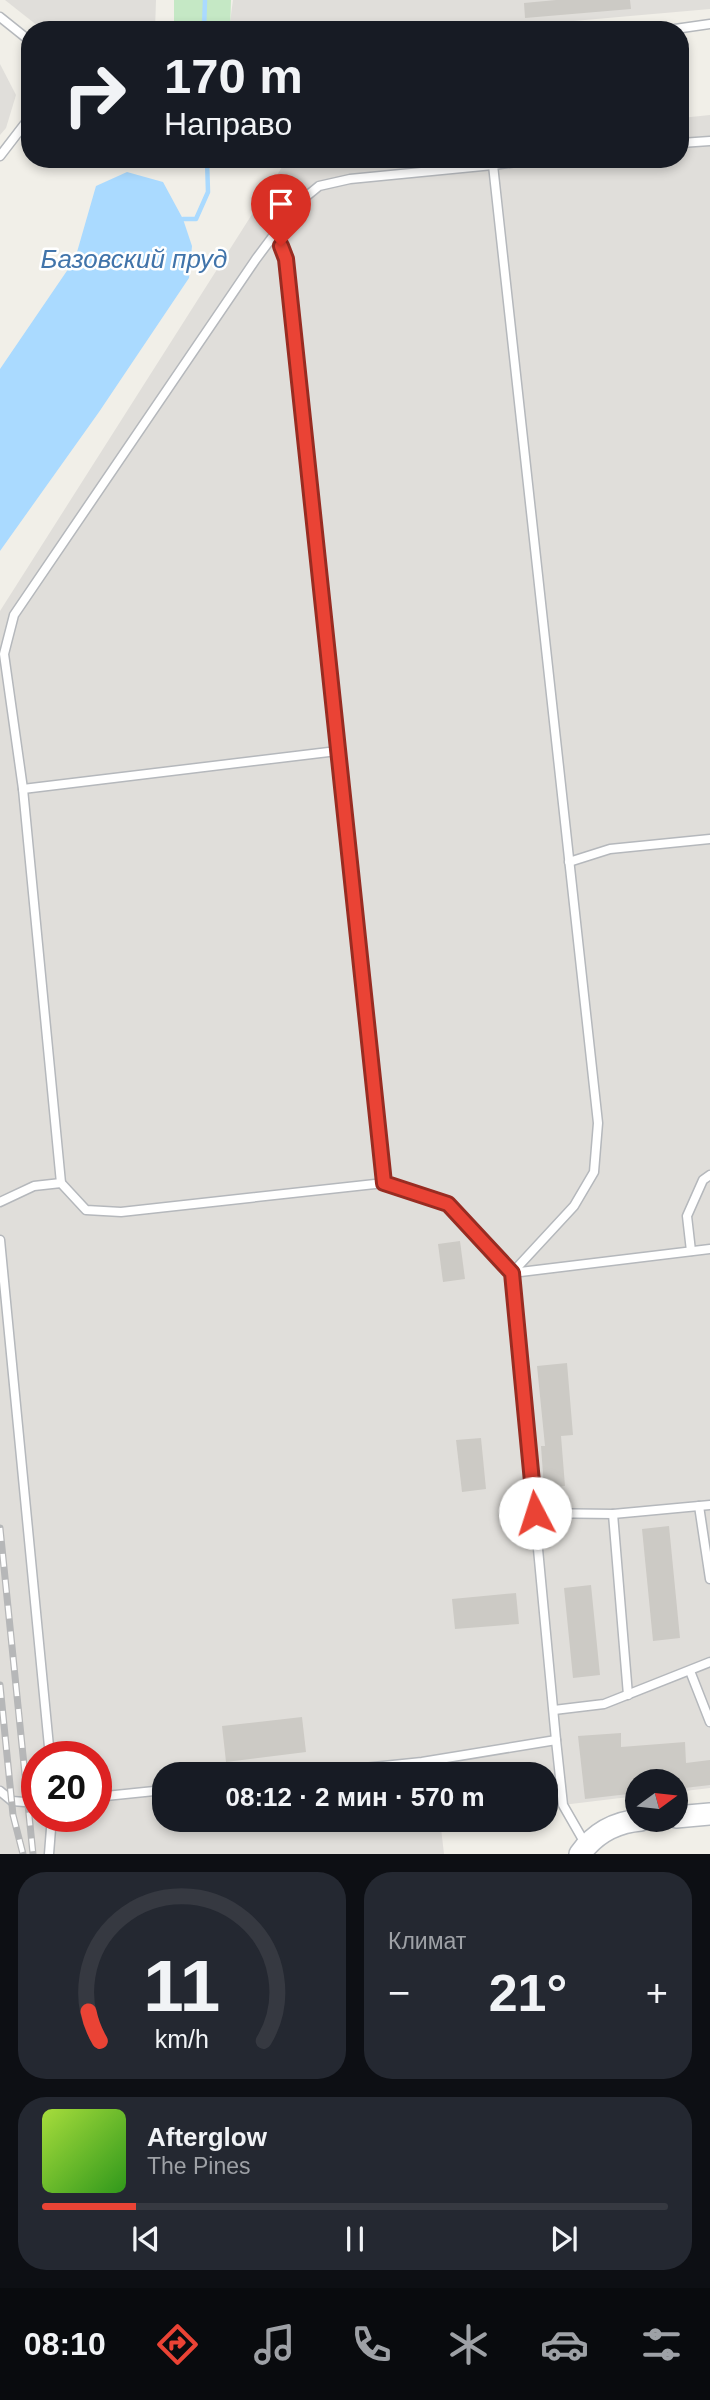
<!DOCTYPE html>
<html lang="ru">
<meta charset="utf-8">
<style>
body{margin:0;font-family:Helvetica,sans-serif;background:#242831;color:#f1f3f6;height:100vh;display:flex;flex-direction:column;font-size:26px;white-space:nowrap}
*{box-sizing:border-box;margin:0}
p{font-size:23px;color:#9ea1a6}
.icon{flex:none;width:38px;height:38px;fill:none;stroke:currentColor;stroke-width:2;stroke-linecap:round;stroke-linejoin:round}
.map{position:relative;height:1854px;overflow:hidden}
.side{display:flex;flex-direction:column;gap:18px;padding:18px;background:#0d0f14;flex:1}
.side>*{flex:none}
.banner{position:absolute;left:21px;top:21px;width:668px;height:147px;border-radius:28px;box-shadow:0 4px 10px #0003;background:#171b24;color:#f1f3f6;overflow:hidden}
.needle{width:46px;rotate:75deg}
.controls{position:absolute;left:625px;top:1769px;display:grid;gap:14px}
.controls a{display:grid;place-items:center;width:63px;height:63px;border-radius:50%;background:#171b24;box-shadow:0 4px 10px #0003;font-size:35px}
.speed{position:absolute;left:21px;top:1741px;display:flex;gap:14px;font-size:35px;font-weight:700;text-align:center}
.speed>*{display:grid;place-content:center;width:91px;height:91px;border-radius:50%;background:#171b24;box-shadow:0 4px 10px #0003;line-height:1}
.speed .limit{border:10px solid #d22;background:#fff;color:#111}
.pin{position:absolute;display:grid;place-items:center;width:60px;height:60px;color:#fff;margin:-72px -30px;border-radius:50% 50% 50% 0;rotate:-45deg;box-shadow:0 0 7px #0007}
.pin .icon{rotate:45deg}
.me{position:absolute;width:77px;margin:-38px;rotate:355deg;stroke-linejoin:round;filter:drop-shadow(0 0 5px #0008)}
.turn{display:flex;align-items:center;gap:24px;height:147px;padding:0 28px;font-size:32px}
.turn .icon{width:91px;height:91px;stroke-width:2.5}
.turn b{display:block;font-size:49px;line-height:60px}
.big{font-size:52px;font-weight:700;line-height:1.1}
.side .widget{flex:1;display:flex;flex-direction:column;justify-content:center;gap:10px;min-width:0;padding:0 24px;border-radius:28px;background:#242831}
.side .dial{align-items:center;gap:0}
.dial svg{height:182px;overflow:visible;fill:none;stroke:#363941;stroke-width:7;stroke-linecap:round;text-anchor:middle}
.dial text{fill:#f1f3f6;stroke:none}
.song{display:flex;align-items:center;gap:21px}
.cover{width:84px;height:84px;border-radius:10px;background:linear-gradient(135deg,hsl(80 70% 55%),hsl(110 70% 35%))}
.played{height:7px;border-radius:4px;background:linear-gradient(90deg,#ea4335 15%,#363941 15%)}
.keys{display:flex;justify-content:space-around;direction:ltr}
.heat{display:flex;justify-content:space-between;align-items:center;font-size:38px;direction:ltr}
.side .tiles{flex:1;display:grid;gap:18px;grid-template-columns:1fr 1fr}
.widget:last-child{grid-column:span 2}
.trip{position:absolute;left:152px;top:1762px;width:406px;height:70px;border-radius:28px;background:#171b24;box-shadow:0 4px 10px #0003;font-weight:700;line-height:70px;text-align:center}
.tabs{display:flex;height:112px;justify-content:space-around;align-items:center;background:#090b0e;color:#9ea1a6}
.tabs .icon{width:49px;height:49px}
.tabs .on{color:#ea4335}
.tabs b{font-size:32px;color:#f1f3f6}
.map>svg:first-child{display:block}
.industrial{fill:#e0deda;fill-rule:evenodd}
.green{fill:#c5e8c5}
.water{fill:#aadaff}
.lines{fill:none;stroke-linecap:round;stroke-linejoin:round}
.stream{stroke:#aadaff;stroke-width:4.5}
.building{fill:#cccac5}
.lane-casing{stroke:#b5b8bc;stroke-width:11}
.secondary-casing{stroke:#b6babf;stroke-width:24}
.lane{stroke:#fff;stroke-width:8}
.secondary{stroke:#fff;stroke-width:21}
.rail-casing{stroke:#b6b7b8;stroke-width:7}
.rail{stroke:#fff;stroke-width:4.5;stroke-dasharray:13;stroke-linecap:butt}
.route-casing{stroke:#982c22;stroke-width:18}
.route{stroke:#ea4335;stroke-width:12}
.labels{text-anchor:middle;dominant-baseline:central;stroke-width:5;stroke-linejoin:round;paint-order:stroke}
.water-label{font-size:26px;font-style:italic;fill:#4174aa;stroke:#fff}
</style>
<div class="map">
<svg width="710" height="1854" viewBox="0 0 710 1854">
<rect width="100%" height="100%" fill="#f1efe8"/>
<!-- industrial -->
<g class="industrial">
<polygon points="5,0 156,0 155,30 43,30"/>
<polygon points="233,0 710,0 710,9 506,27 506,30 229,30"/>
<polygon points="0,64 16,95 6,128 0,135"/>
<path d="M 710,115 L 710,1788 L 676,1792 L 676,1782 L 637,1782 L 637,1796 L 546,1807 L 546,1774 L 164,1774 L 164,1820 L 440,1820 L 444,1854 L 0,1854 L 0,611 L 284,164 L 323,159 L 681,159 L 681,118 ZM 37,1757 L 96,1757 L 96,1816 L 37,1816 Z"/>
</g>
<!-- green -->
<polygon class="green" points="174,0 231,0 230,30 174,30"/>
<!-- water -->
<polygon class="water" points="127,172 163,182 183,219 192,246 189,278 99,412 0,551 0,369 75,259 96,186"/>
<g class="lines">
<!-- stream -->
<g class="stream">
<polyline points="204,30 205,0"/>
<polyline points="183,219 196,219 208,192 207,159"/>
</g>
</g>
<!-- building -->
<g class="building">
<polygon points="556,0 630,0 631,9 525,18 524,3"/>
<polygon points="460,1241 465,1279 443,1282 438,1244"/>
<polygon points="567,1363 573,1435 561,1436 565,1486 544,1488 541,1446 545,1446 537,1366"/>
<polygon points="481,1438 486,1489 462,1492 456,1440"/>
<polygon points="669,1526 680,1638 653,1641 642,1529"/>
<polygon points="591,1585 600,1675 573,1678 564,1588"/>
<polygon points="516,1593 519,1624 455,1629 452,1599"/>
<polygon points="302,1717 306,1752 226,1762 222,1726"/>
<polygon points="621,1733 621,1747 685,1742 686,1763 710,1760 710,1785 676,1789 676,1782 637,1782 637,1793 585,1799 578,1736"/>
</g>
<g class="lines">
<!-- lane casing -->
<g class="lane-casing">
<g id="lane">
<polyline points="0,17 30,41"/>
<polyline points="668,30 710,24"/>
<polyline points="681,143 710,141"/>
<polyline points="0,156 30,117"/>
<polyline points="275,232 286,259 384,1183"/>
<polyline points="23,789 337,751"/>
<polyline points="569,862 610,849 710,839"/>
<polyline points="61,1183 23,789 4,654 14,615 256,259 297,204 319,186 350,179 493,165"/>
<polyline points="0,1202 34,1186 61,1183 86,1210 121,1212 384,1183 448,1204 512,1273 556,1740"/>
<polyline points="0,1240 50,1757"/>
<polyline points="691,1251 687,1216 703,1180 710,1175"/>
<polyline points="512,1273 574,1206 594,1172 598,1123 493,165 540,159"/>
<polyline points="512,1273 710,1249"/>
<polyline points="699,1506 710,1579"/>
<polyline points="535,1513 613,1514 710,1505"/>
<polyline points="613,1514 628,1695"/>
<polyline points="690,1671 710,1722"/>
<polyline points="554,1710 604,1704 710,1662"/>
<polyline points="306,1774 422,1762 556,1740 563,1805 586,1845"/>
<polyline points="0,1791 12,1801 37,1803"/>
<polyline points="96,1797 164,1790"/>
<polyline points="49,1854 52,1816"/>
</g>
</g>
<!-- secondary casing -->
<g class="secondary-casing">
<g id="secondary">
<polyline points="676,1817 710,1814"/>
<path d="M 580,1854 C 595,1833 616,1822 641,1820"/>
</g>
</g>
<!-- lane -->
<use href="#lane" class="lane"/>
<!-- secondary -->
<use href="#secondary" class="secondary"/>
<!-- rail casing -->
<g class="rail-casing">
<g id="rail">
<polyline points="0,1528 33,1854"/>
<polyline points="0,1685 13,1815 23,1854"/>
</g>
</g>
<!-- rail -->
<use href="#rail" class="rail"/>
</g>
<g class="lines">
<!-- route casing -->
<g class="route-casing">
<polyline id="route" points="281,246 286,259 384,1183 448,1204 512,1273 535,1513"/>
</g>
<!-- route -->
<use href="#route" class="route"/>
</g>
<g class="labels">
<!-- water labels -->
<g class="water-label">
<text x="134" y="259">Базовский пруд</text>
</g>
</g>
</svg>
<div class="controls">
<a><svg class="needle" viewBox="-14 -14 28 28"><path d="M0-13l5 13h-10z" fill="#e53935"/><path d="M0 13l5-13h-10z" fill="#9ea1a6"/></svg></a>
</div>
<div class="speed"><div class="limit">20</div></div>
<div class="pin" style="left:281px;top:246px;background:#d93025"><svg class="icon" aria-label="arrive" viewBox="0 0 24 24"><path d="M6 21V4h12l-3 4 3 4H6"/></svg></div>
<svg class="me" style="left:535px;top:1513px" viewBox="-20 -20 40 40"><circle r="19" fill="#fff"/><path d="M0-13L10 11 0 6-10 11z" fill="#ea4335"/></svg>
<div class="trip">08:12 · 2 мин · 570 m</div>
<div class="banner">
<div class="turn"><svg class="icon" aria-label="right" viewBox="0 0 24 24"><path d="M7 20v-9h11M14 6l5 5-5 5"/></svg><div><b>170 m</b>Направо</div></div>
</div>
</div>
<section class="side">
<div class="tiles">
<div class="widget dial"><svg viewBox="0 0 100 80">
<path d="M14 69A42 42 0 1 1 86 69"/>
<path d="M14 69A42 42 0 0 1 9 56" stroke="#ea4335"/>
<text x="50" y="56" font-size="32" font-weight="700">11</text>
<text x="50" y="72" font-size="11">km/h</text>
</svg></div>
<div class="widget"><p>Климат</p>
<div class="heat"><a>−</a><b class="big">21°</b><a>+</a></div>
</div>
<div class="widget">
<div class="song"><i class="cover"></i><div><b>Afterglow</b><p>The Pines</p></div></div>
<div class="played"></div>
<div class="keys"><svg class="icon" aria-label="previous" viewBox="0 0 24 24"><path d="M18 5L8 12l10 7zM5 5v14"/></svg><svg class="icon" aria-label="pause" viewBox="0 0 24 24"><path d="M8 5v14M16 5v14"/></svg><svg class="icon" aria-label="next" viewBox="0 0 24 24"><path d="M6 5l10 7-10 7zM19 5v14"/></svg></div>
</div>
</div>
</section>
<nav class="tabs">
<b>08:10</b>
<svg class="icon on" aria-label="directions" viewBox="0 0 24 24"><path d="M12 3l9 9-9 9-9-9zM9 14v-3h6M13 9l2 2-2 2"/></svg>
<svg class="icon" aria-label="music" viewBox="0 0 24 24"><path d="M9 18V5l10-2v13"/><circle cx="6" cy="18" r="3"/><circle cx="16" cy="16" r="3"/></svg>
<svg class="icon" aria-label="phone" viewBox="0 0 24 24"><path d="M5 4h4l2 5-3 2q2 4 5 5l2-3 5 2v4C11 20 4 13 5 4z"/></svg>
<svg class="icon" aria-label="climate" viewBox="0 0 24 24"><path d="M12 3v18M4 7l16 10M4 17L20 7"/></svg>
<svg class="icon" aria-label="car" viewBox="0 0 24 24"><path d="M5 17H2v-5l4-1 3-4h7l3 4 3 1v5h-3M9 17h6M6 11h13"/><circle cx="7" cy="17" r="2"/><circle cx="17" cy="17" r="2"/></svg>
<svg class="icon" aria-label="filters" viewBox="0 0 24 24"><path d="M4 7h16M4 17h16"/><circle cx="9" cy="7" r="2"/><circle cx="15" cy="17" r="2"/></svg>
</nav>
